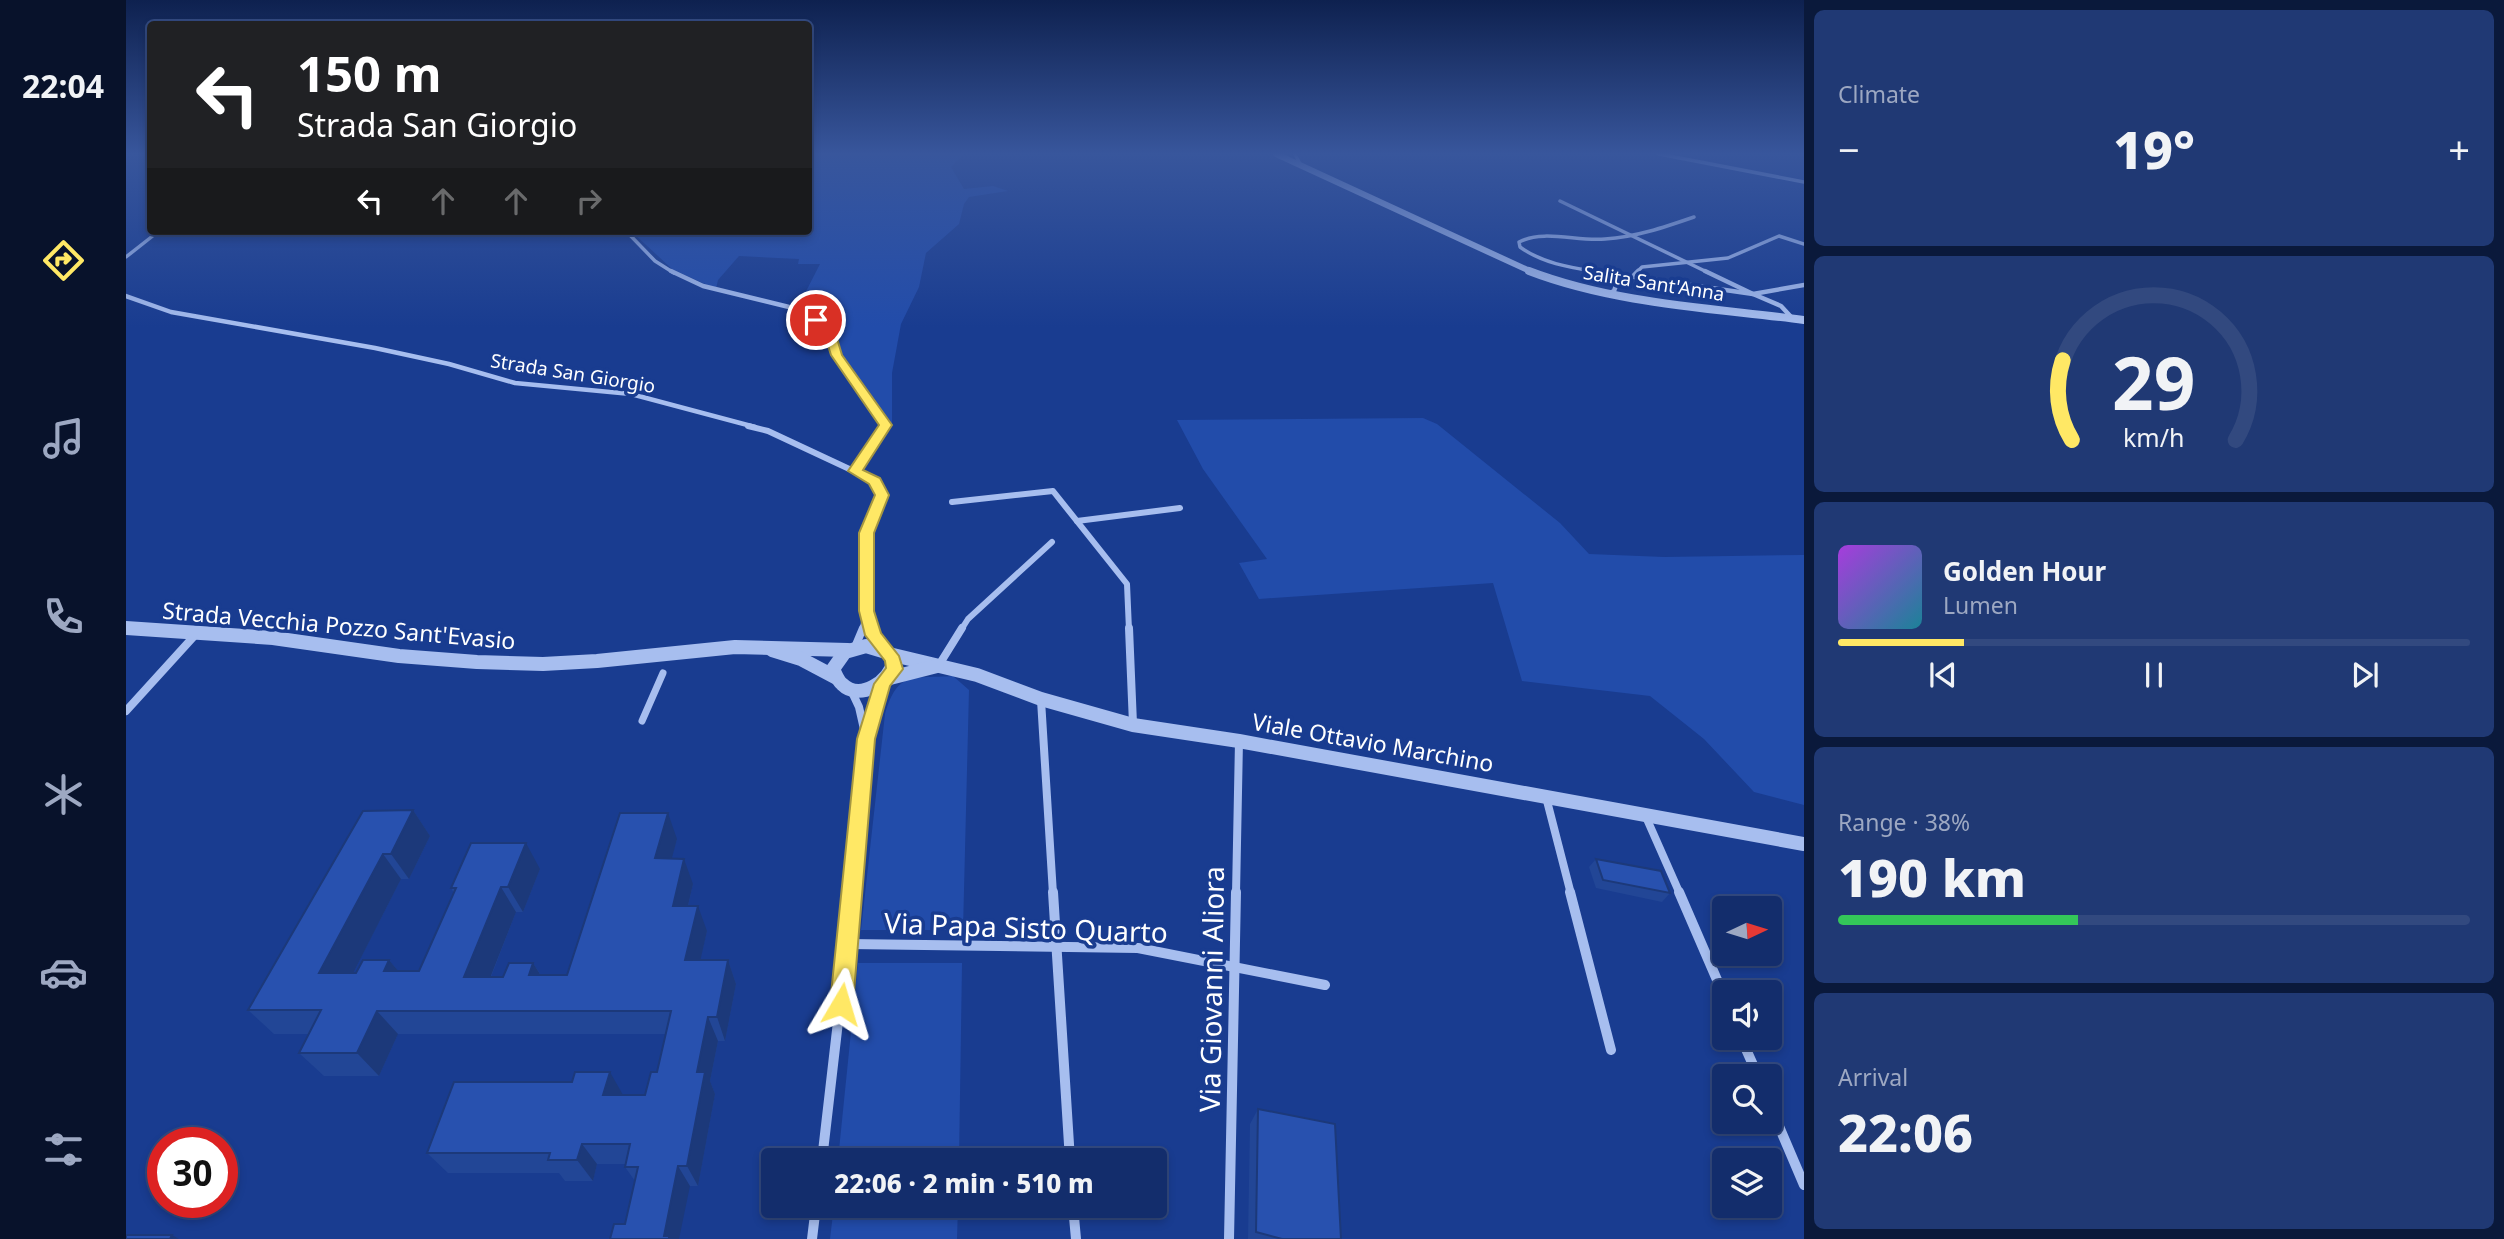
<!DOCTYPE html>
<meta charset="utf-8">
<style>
body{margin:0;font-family:"Noto Sans",sans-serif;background:#203974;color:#f1f3f6;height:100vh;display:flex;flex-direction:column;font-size:26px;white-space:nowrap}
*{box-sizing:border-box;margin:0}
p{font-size:23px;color:#9da8c2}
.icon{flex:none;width:38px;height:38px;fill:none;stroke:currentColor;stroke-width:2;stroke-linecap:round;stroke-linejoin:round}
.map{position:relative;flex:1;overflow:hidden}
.drawer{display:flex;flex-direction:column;gap:10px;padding:10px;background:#0a193b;width:700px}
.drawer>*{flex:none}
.guide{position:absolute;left:21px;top:21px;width:665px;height:214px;border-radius:7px;box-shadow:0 4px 10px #0003,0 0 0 2px #32497f;background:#202124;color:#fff;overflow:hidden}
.needle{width:46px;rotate:86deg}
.buttons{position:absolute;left:1586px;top:896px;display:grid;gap:14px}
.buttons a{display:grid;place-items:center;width:70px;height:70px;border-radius:7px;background:#132d6c;box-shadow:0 4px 10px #0003,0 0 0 2px #32497f;font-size:35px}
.speed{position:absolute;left:21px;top:1127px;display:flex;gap:14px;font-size:35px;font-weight:700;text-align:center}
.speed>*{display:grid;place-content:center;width:91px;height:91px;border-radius:50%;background:#132d6c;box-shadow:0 4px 10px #0003,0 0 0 2px #32497f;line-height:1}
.speed .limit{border:10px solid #d22;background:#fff;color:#111}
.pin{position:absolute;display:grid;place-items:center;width:60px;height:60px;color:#fff;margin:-30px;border:4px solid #fff;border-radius:50%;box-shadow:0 2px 7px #0007}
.me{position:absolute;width:77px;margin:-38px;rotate:7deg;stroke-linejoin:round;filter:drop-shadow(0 0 5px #0008)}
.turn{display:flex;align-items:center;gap:24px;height:147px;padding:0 35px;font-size:32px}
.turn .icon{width:91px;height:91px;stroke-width:2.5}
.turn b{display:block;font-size:49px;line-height:60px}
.lanes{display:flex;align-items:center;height:66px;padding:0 35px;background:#0003;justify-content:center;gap:35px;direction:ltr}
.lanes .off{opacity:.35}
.big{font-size:52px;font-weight:800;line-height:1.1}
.drawer .card{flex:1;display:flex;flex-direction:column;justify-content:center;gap:10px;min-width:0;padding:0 24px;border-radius:10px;background:#203974}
.drawer .dial{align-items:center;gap:0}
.dial svg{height:182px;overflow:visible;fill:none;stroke:#32497f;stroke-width:7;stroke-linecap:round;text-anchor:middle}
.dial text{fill:#f1f3f6;stroke:none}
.song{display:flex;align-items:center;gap:21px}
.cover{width:84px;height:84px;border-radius:10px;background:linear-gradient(135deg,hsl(280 70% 55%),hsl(190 70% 35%))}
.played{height:7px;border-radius:4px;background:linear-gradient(90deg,#ffe865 20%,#32497f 20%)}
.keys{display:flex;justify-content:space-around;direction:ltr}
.heat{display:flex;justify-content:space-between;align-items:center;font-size:38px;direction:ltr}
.charge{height:10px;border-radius:5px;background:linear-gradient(90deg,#34c759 38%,#32497f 0)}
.trip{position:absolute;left:635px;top:1148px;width:406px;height:70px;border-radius:7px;background:#132d6c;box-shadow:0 4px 10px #0003,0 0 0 2px #32497f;font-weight:800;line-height:70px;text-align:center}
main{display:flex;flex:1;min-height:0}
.tabs{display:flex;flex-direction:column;width:126px;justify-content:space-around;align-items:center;background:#08122b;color:#9da8c2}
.tabs .icon{width:49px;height:49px}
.tabs .selected{color:#ffe865}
.tabs b{font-size:32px;color:#f1f3f6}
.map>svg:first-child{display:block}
.green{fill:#224caa}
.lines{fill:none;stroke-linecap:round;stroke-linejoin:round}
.pedestrian{stroke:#a7beef;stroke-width:7}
.minor-far4{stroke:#a7beef;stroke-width:3.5}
.minor-far3{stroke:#a7beef;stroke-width:4.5}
.minor-far2{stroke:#a7beef;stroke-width:6}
.minor-far1{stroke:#a7beef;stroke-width:8}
.minor{stroke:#a7beef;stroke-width:10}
.tertiary-far3{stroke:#a7beef;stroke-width:6}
.tertiary-far2{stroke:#a7beef;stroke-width:8}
.tertiary-far1{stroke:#a7beef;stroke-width:10}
.tertiary{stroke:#a7beef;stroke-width:14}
.wall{fill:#224696}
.shaded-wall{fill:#1c397a}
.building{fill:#2851af;stroke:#1c397a;stroke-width:2}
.route{fill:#ffe865;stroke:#a69742;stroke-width:2}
.labels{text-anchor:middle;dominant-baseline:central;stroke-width:7;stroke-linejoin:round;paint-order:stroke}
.far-street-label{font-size:19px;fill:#fff;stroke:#193c90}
.street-label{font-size:23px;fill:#fff;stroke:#193c90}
.near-street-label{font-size:28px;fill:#fff;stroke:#193c90}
</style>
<main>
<nav class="tabs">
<b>22:04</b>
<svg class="icon selected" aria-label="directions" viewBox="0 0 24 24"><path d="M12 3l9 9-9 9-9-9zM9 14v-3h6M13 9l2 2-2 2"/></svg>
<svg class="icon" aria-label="music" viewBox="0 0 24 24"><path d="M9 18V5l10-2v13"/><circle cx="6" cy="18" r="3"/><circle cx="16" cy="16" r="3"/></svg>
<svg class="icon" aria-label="phone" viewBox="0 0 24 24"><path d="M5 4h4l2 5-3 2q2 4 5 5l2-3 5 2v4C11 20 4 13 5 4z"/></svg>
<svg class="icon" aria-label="climate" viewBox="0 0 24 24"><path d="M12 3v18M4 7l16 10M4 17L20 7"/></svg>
<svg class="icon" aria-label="car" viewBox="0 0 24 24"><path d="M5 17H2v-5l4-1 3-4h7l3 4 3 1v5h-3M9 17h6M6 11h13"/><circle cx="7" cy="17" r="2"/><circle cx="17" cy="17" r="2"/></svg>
<svg class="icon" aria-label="filters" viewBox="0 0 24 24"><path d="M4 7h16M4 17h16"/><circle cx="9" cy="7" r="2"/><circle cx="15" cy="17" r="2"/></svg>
</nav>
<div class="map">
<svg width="1678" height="1239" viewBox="0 0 1678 1239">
<rect width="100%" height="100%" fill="#193c90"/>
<!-- green -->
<g class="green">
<polygon points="684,154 838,154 825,167 838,189 867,186 882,191 843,197 838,204 833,224 800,253 793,287 775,324 766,373 766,427 715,354 710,335 705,327 695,318 672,307 694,264 672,264 673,259 613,256 592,280 590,289 546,269 505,231 682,231"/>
<polygon points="1297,418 1311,424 1434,523 1463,554 1538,557 1678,555 1678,805 1628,792 1578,739 1524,696 1396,681 1367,583 1133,599 1113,563 1141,559 1077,469 1051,420"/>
<path d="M 827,676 L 843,690 L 837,930 L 735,930 L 759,714 C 772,670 786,679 827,676 Z"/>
<polygon points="732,963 836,963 833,1160 712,1160"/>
<polygon points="708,1206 832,1206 831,1239 704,1239"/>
</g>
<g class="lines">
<!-- pedestrian -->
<polyline class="pedestrian" points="516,721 537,673"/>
<!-- minor-far4 -->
<g class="minor-far4">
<polyline points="1169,154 1174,164"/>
<polyline points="1533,154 1678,182"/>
<polyline points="1434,201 1583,273"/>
<polyline points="500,231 529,261 548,273"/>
<polyline points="0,257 33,231"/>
<path d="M 1479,273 C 1449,268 1419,265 1394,247 L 1393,242 C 1418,229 1452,242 1479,239 C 1510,237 1539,227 1568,217"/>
<polyline points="1510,273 1516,267 1602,258 1653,236 1678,244"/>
</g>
<!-- minor-far3 -->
<g class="minor-far3">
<polyline points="545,271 577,286 663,307 690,319 700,331 716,364 755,416 760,425 758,427"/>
<polyline points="1467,271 1627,294 1655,306 1667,319"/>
<polyline points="1579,271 1627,294 1678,285"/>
<polyline points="1508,275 1512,271"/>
<polyline points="1482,294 1488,291 1494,274"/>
<polyline points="0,296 45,312 249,348 323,364 389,383 505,394 629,427"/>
</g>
<!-- minor-far2 -->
<g class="minor-far2">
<polyline points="622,426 642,431 749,481 756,495 740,542 740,605 737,630"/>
<polyline points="729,472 760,426"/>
<polyline points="826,502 927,491 1001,584 1003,630"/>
<polyline points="951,521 1054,508"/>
<polyline points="742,615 746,630"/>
<polyline points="835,630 842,619 926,542"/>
</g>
<!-- minor-far1 -->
<g class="minor-far1">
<polyline points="745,628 757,649"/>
<polyline points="1003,628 1007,724"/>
<polyline points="729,647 737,628"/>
<polyline points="813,665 836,628"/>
<polyline points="725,690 733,707 740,738"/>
<polyline points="915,700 927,894"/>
<polyline points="0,711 70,634"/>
<polyline points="1420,797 1445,894"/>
<polyline points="1520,817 1554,894"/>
<polyline points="727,894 740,739 756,684"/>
<polyline points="1110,894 1113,741"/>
</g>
<!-- minor -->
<g class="minor">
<polyline points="927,892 944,1160"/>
<polyline points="1444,892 1485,1050"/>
<polyline points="1553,892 1598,996"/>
<polyline points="723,944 1012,948 1199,985"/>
<polyline points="1615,1038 1632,1076"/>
<polyline points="1643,1103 1678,1185"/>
<polyline points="696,1160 727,892"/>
<polyline points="947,1206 950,1239"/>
<polyline points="686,1239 690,1206"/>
<polyline points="1103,1239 1110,892"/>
</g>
<!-- tertiary-far3 -->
<polyline class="tertiary-far3" points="1150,154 1408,273"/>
<!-- tertiary-far2 -->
<path class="tertiary-far2" d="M 1403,271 C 1489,304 1587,308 1678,320"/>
<!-- tertiary-far1 -->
<polyline class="tertiary-far1" points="0,628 38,630"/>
<!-- tertiary -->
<g class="tertiary">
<polyline points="0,628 147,638 273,656 351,662 417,664 471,661 609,647 722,650"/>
<path d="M 740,646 L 760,652 L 768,661 C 764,681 734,702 716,684 C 712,681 709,673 707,669 L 719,652 Z"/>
<polyline points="646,650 675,659 709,677"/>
<polyline points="763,654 851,675 915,699 1007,725 1113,741 1678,844"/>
<polyline points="764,678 811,666"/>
</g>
</g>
<!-- wall -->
<g class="wall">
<polygon points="287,810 304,836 283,879 275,879 227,973 230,973 263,960 272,971 293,971 328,893 325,888 414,869 397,912 390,912 365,977 377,977 407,963 415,975 441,975 551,839 545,859 567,884 562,906 581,931 574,960 602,960 610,984 599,1041 592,1041 584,1081 589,1094 572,1186 564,1186 499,1224 509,1181 499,1167 500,1164 471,1164 467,1181 439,1181 433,1173 322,1173 301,1153 497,1095 519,1095 531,1072 540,1034 272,1034 253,1076 198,1076 173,1053 183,1034 148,1034 122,1010"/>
<polygon points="1470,859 1544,893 1536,902 1470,888 1463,867"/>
<polygon points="1132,1109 1215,1239 1122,1239 1124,1124"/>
</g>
<!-- shaded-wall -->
<g class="shaded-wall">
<polygon points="287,810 304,836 283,879 265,854"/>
<polygon points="542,813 551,839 539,884 529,858"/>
<polygon points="400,843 414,869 397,912 382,887"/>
<polygon points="257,854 275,879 215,997 193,973"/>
<polygon points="558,859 567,884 556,931 547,906"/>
<polygon points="375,887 390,912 355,1001 338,977"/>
<polygon points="572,906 581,931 569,984 559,960"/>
<polygon points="263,960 283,984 258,971"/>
<polygon points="602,960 610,984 599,1041 591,1017"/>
<polygon points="407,963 422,987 403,975"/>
<polygon points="251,1011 272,1034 253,1076 231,1053"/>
<polygon points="582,1017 592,1041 584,1081 589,1094 572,1186 561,1166 571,1072"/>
<polygon points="484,1072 497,1095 477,1095"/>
<polygon points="456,1144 471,1164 467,1181 451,1160"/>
<polygon points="552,1166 564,1186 553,1239 540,1239 538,1236"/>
<polygon points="46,1235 53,1239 44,1239"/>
</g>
<!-- building -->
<g class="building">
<polygon points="287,810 265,854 257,854 193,973 230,973 237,960 263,960 258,971 293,971 330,888 325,888 345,843 400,843 382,887 375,887 338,977 377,977 383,963 407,963 403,975 441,975 494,813 542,813 529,858 558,859 547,906 572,906 559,960 602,960 591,1017 582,1017 571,1072 579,1072 561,1166 552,1166 538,1236 543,1236 543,1239 484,1239 488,1224 499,1224 512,1167 499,1167 504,1144 456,1144 451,1160 422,1160 424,1153 301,1153 328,1082 446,1082 449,1072 484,1072 477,1095 519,1095 525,1072 531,1072 545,1011 251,1011 231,1053 173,1053 195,1010 122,1010 237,811"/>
<polygon points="1470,859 1535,871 1544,893 1477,880"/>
<polygon points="1132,1109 1209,1124 1215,1239 1156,1239 1130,1232"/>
<polygon points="0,1235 46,1235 44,1239 0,1239"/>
</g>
<!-- sky -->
<linearGradient id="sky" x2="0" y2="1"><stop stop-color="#0e214f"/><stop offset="0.47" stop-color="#38569c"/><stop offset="1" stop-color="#38569c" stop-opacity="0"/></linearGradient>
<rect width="1678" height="327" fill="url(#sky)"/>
<!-- route -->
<polygon class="route" points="686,317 693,317 710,335 716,355 766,425 737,470 754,478 763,495 748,533 748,611 755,633 773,656 777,669 764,686 749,739 727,1004 724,1012 715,1015 707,1012 704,1004 731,739 748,684 760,668 759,661 739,635 733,611 733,533 749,495 743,484 722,471 753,425 705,355 699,336 686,322"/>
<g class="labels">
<!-- far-street labels -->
<g class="far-street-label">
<text transform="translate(1528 283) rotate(9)">Salita Sant'Anna</text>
<text transform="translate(447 373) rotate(9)">Strada San Giorgio</text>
</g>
<!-- street labels -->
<g class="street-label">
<text transform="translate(213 625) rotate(5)">Strada Vecchia Pozzo Sant'Evasio</text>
<text transform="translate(1247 742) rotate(10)">Viale Ottavio Marchino</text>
</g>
<!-- near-street labels -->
<g class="near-street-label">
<text transform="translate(900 927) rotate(2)">Via Papa Sisto Quarto</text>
<text transform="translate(1085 989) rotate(-89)">Via Giovanni Aliora</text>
</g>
</g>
</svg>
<div class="buttons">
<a><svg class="needle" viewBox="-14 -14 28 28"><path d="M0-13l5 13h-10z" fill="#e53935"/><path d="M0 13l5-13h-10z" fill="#9da8c2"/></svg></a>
<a><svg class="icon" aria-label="sound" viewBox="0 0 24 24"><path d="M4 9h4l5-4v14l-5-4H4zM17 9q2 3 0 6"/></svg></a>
<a><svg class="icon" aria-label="search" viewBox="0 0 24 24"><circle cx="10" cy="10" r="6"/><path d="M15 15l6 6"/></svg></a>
<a><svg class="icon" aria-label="layers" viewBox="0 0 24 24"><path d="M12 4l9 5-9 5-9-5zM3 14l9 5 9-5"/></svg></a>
</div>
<div class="speed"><div class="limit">30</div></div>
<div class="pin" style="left:690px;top:320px;background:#d93025"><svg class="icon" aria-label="arrive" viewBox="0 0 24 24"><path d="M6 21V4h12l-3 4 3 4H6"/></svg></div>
<svg class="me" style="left:715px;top:1004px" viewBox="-20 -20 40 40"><path d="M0-17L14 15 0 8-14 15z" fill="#ffe865" stroke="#fff" stroke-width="4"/></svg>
<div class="trip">22:06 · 2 min · 510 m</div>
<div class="guide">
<div class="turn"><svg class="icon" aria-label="left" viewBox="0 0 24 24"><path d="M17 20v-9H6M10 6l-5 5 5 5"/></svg><div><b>150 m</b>Strada San Giorgio</div></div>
<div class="lanes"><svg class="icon" aria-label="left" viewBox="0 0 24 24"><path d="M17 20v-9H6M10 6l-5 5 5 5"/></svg><svg class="icon off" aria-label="ahead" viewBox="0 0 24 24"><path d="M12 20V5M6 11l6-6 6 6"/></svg><svg class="icon off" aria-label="ahead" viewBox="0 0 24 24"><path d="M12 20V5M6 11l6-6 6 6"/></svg><svg class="icon off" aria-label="right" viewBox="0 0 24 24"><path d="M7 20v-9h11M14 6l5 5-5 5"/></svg></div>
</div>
</div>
<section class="drawer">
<div class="card"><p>Climate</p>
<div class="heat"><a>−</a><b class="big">19°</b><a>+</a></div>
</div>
<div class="card dial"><svg viewBox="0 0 100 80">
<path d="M14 69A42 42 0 1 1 86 69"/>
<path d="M14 69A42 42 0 0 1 10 34" stroke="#ffe865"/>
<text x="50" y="56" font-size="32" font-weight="700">29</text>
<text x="50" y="72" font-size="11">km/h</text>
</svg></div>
<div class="card">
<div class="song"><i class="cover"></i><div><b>Golden Hour</b><p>Lumen</p></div></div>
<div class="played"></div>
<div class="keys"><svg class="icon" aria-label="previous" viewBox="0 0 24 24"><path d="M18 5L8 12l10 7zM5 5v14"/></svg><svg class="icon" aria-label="pause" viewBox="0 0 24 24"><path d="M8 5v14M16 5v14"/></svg><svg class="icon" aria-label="next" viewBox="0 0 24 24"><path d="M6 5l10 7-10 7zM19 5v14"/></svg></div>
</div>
<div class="card"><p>Range · 38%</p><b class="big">190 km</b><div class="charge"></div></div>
<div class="card"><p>Arrival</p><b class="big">22:06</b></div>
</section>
</main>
